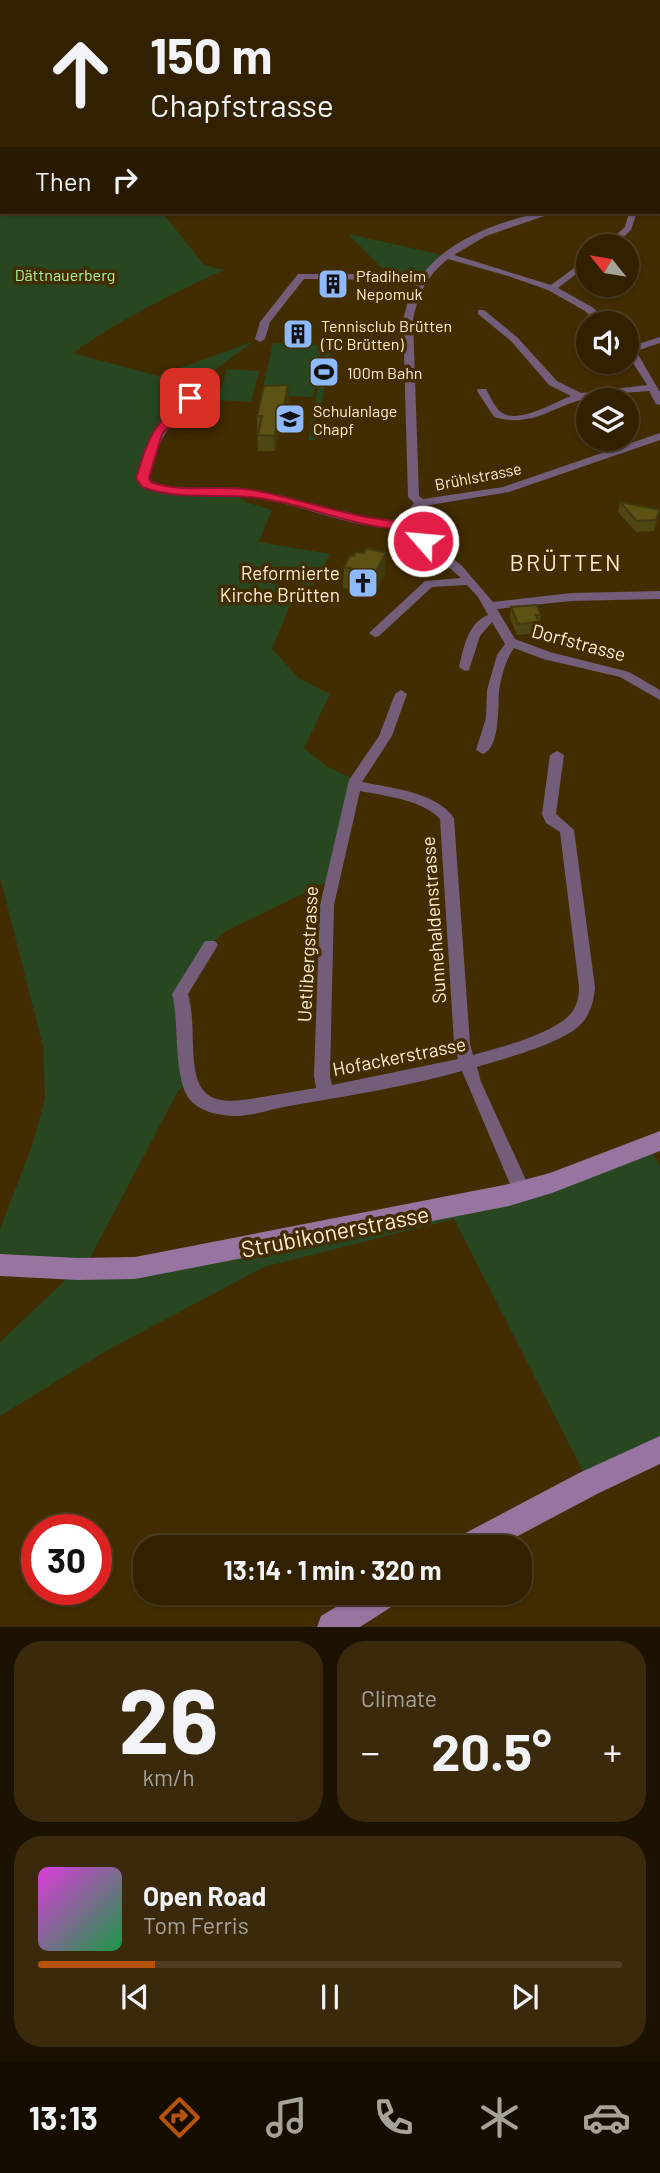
<!DOCTYPE html>
<meta charset="utf-8">
<style>
body{margin:0;font-family:Barlow,sans-serif;background:#3a290b;color:#f1f3f6;height:100vh;display:flex;flex-direction:column;font-size:26px;white-space:nowrap}
*{box-sizing:border-box;margin:0}
p{font-size:23px;color:#a8a399}
.icon{flex:none;width:38px;height:38px;fill:none;stroke:currentColor;stroke-width:2;stroke-linecap:round;stroke-linejoin:round}
.map{position:relative;height:1627px;overflow:hidden}
.side{display:flex;flex-direction:column;gap:14px;padding:14px;background:#1c1201;flex:1}
.side>*{flex:none}
.hud{position:absolute;left:0px;top:0px;width:662px;height:214px;box-shadow:0 2px 5px #0004,0 0 0 2px #4d3e23;background:#322101;color:#f1f3f6;overflow:hidden}
.needle{width:46px;rotate:300deg}
.tools{position:absolute;left:576px;top:234px;display:grid;gap:14px}
.tools a{display:grid;place-items:center;width:63px;height:63px;border-radius:50%;background:#322101;box-shadow:0 2px 5px #0004,0 0 0 2px #4d3e23;font-size:35px}
.speed{position:absolute;left:21px;top:1514px;display:flex;gap:14px;font-size:35px;font-weight:700;text-align:center}
.speed>*{display:grid;place-content:center;width:91px;height:91px;border-radius:50%;background:#322101;box-shadow:0 2px 5px #0004,0 0 0 2px #4d3e23;line-height:1}
.speed .limit{border:10px solid #d22;background:#fff;color:#111}
.pin{position:absolute;display:grid;place-items:center;width:60px;height:60px;color:#fff;margin:-30px;border-radius:14px;box-shadow:0 4px 10px #0006}
.me{position:absolute;width:77px;margin:-38px;rotate:297deg;stroke-linejoin:round;filter:drop-shadow(0 0 5px #0008)}
.turn{display:flex;align-items:center;gap:24px;height:147px;padding:0 35px;font-size:32px}
.turn .icon{width:91px;height:91px;stroke-width:2.5}
.turn b{display:block;font-size:49px;line-height:60px}
.then{display:flex;align-items:center;height:66px;padding:0 35px;background:#0003;gap:14px;font-size:26px}
.big{font-size:52px;font-weight:700;line-height:1.1}
.side .card{flex:1;display:flex;flex-direction:column;justify-content:center;gap:10px;min-width:0;padding:0 24px;border-radius:28px;background:#3a290b}
.side .dial{align-items:center;gap:0}
.dial b{font-size:91px;line-height:1}
.song{display:flex;align-items:center;gap:21px}
.cover{width:84px;height:84px;border-radius:10px;background:linear-gradient(135deg,hsl(300 70% 55%),hsl(140 70% 35%))}
.played{height:7px;border-radius:4px;background:linear-gradient(90deg,#b45309 20%,#4d3e23 20%)}
.keys{display:flex;justify-content:space-around;direction:ltr}
.heat{display:flex;justify-content:space-between;align-items:center;font-size:38px;direction:ltr}
.side .tiles{flex:1;display:grid;gap:14px;grid-template-columns:1fr 1fr}
.card:last-child{grid-column:span 2}
.trip{position:absolute;left:133px;top:1535px;width:399px;height:70px;border-radius:28px;background:#322101;box-shadow:0 2px 5px #0004,0 0 0 2px #4d3e23;font-weight:700;line-height:70px;text-align:center}
.dock{display:flex;height:112px;justify-content:space-around;align-items:center;background:#140d00;color:#a8a399}
.dock .icon{width:49px;height:49px}
.dock .selected{color:#b45309}
.dock b{font-size:32px;color:#f1f3f6}
.map>svg:first-child{display:block}
.green{fill:#284620}
.lines{fill:none;stroke-linecap:round;stroke-linejoin:round}
.stream-far1{stroke:#416aab;stroke-width:2}
.stream{stroke:#416aab;stroke-width:2.5}
.street{fill:#735d79;fill-rule:evenodd}
.secondary{fill:#9874a1;fill-rule:evenodd}
.wall{fill:#4f4711}
.shaded-wall{fill:#40390e}
.building{fill:#5c5214;stroke:#40390e;stroke-width:2}
.route{fill:#e11d48;stroke:#92132f;stroke-width:2}
.labels{text-anchor:middle;dominant-baseline:central;stroke-width:7;stroke-linejoin:round;paint-order:stroke}
.far-park-label{font-size:16px;fill:#aaf497;stroke:#422c01}
.far-poi-label{font-size:16px;fill:#feedd1;stroke:#422c01;text-anchor:start}
.far-street-label{font-size:16px;fill:#feedd1;stroke:#422c01}
.poi-label{font-size:19px;fill:#feedd1;stroke:#422c01;text-anchor:end}
.street-label{font-size:19px;fill:#feedd1;stroke:#422c01}
.quarter-label{font-size:23px;letter-spacing:2px;fill:#feedd1;stroke:#422c01}
.near-street-label{font-size:23px;fill:#feedd1;stroke:#422c01}
</style>
<div class="map">
<svg width="660" height="1627" viewBox="0 0 660 1627">
<rect width="100%" height="100%" fill="#422c01"/>
<!-- green -->
<g class="green">
<path d="M 0,0 L 620,0 L 2,2 L 2,212 L 162,212 L 204,265 L 224,270 C 172,294 120,319 73,353 L 158,376 L 254,341 L 216,369 L 172,414 L 143,478 L 155,489 L 235,494 L 246,502 L 272,510 L 249,565 L 259,542 L 330,554 L 313,586 L 244,575 L 278,584 L 284,600 L 290,605 L 272,649 L 300,679 L 330,694 L 304,748 L 326,766 L 351,778 L 331,880 L 224,932 L 210,945 L 180,994 L 187,1084 L 178,1091 L 91,1256 L 79,1268 L 451,1208 L 648,1146 L 660,1166 L 660,1450 L 589,1483 L 454,1219 L 264,1267 L 106,1351 L 0,1416 L 0,1342 L 77,1269 L 0,1265 L 0,1229 L 33,1143 L 45,1097 L 43,1047 L 0,877 Z"/>
<polygon points="348,234 447,256 421,282 389,275"/>
<polygon points="273,343 323,345 313,397 261,395"/>
<polygon points="325,345 332,345 315,440 308,440"/>
<polygon points="227,369 259,371 251,402 218,400"/>
</g>
<g class="lines">
<!-- stream-far1 -->
<polyline class="stream-far1" points="528,2 532,0"/>
<!-- stream -->
<polyline class="stream" points="0,214 3,212"/>
<!-- street -->
<g class="street">
<path d="M 542,212 L 556,212 L 486,236 L 454,255 L 551,285 L 588,258 L 588,265 L 558,288 L 592,307 L 611,324 L 600,324 L 585,311 L 548,290 L 508,276 L 448,259 C 427,275 418,295 413,320 L 419,496 L 423,499 L 503,487 L 660,433 L 660,440 L 509,492 L 424,506 L 417,515 L 422,533 L 462,566 L 493,602 L 571,593 L 660,591 L 660,599 L 571,601 L 497,609 L 515,639 L 550,652 L 629,672 L 660,690 L 660,700 L 620,677 L 543,659 L 514,648 C 506,659 501,678 499,691 C 498,707 500,748 483,754 L 476,750 L 486,718 L 487,690 L 497,655 L 505,644 L 492,622 L 480,636 L 469,670 L 465,671 L 459,667 C 464,647 467,624 488,615 L 478,597 L 467,585 L 432,587 L 379,636 L 375,637 L 369,633 L 425,581 L 461,578 L 413,536 L 410,529 C 355,531 306,505 253,497 C 215,492 179,503 142,486 L 138,478 C 145,448 160,408 190,395 L 195,398 C 168,429 159,435 148,478 C 162,499 220,488 243,490 C 299,493 351,524 408,523 L 405,515 L 414,503 L 408,497 L 403,320 L 409,297 L 416,284 L 387,280 L 304,279 L 270,322 L 265,339 L 260,342 L 255,339 L 260,322 L 298,274 L 387,274 L 419,279 C 446,240 498,222 542,212 Z"/>
<polygon points="629,212 637,212 631,230 613,247 603,247 625,227"/>
<path d="M 478,310 L 484,310 L 517,337 L 557,381 L 581,393 L 647,385 C 640,372 626,357 626,342 L 632,346 L 660,337 L 660,343 L 636,351 L 660,392 L 660,405 L 656,404 L 649,391 C 628,393 605,393 584,399 C 550,408 531,428 494,417 L 477,391 L 478,389 L 486,389 C 490,396 495,408 501,412 C 517,425 555,402 571,396 L 549,385 L 511,341 L 478,314 Z"/>
<path d="M 401,690 L 407,694 L 392,736 L 362,782 C 391,788 436,792 454,818 L 470,1044 L 473,1055 C 498,1048 562,1032 574,1009 C 578,1002 579,994 579,987 L 560,832 L 546,823 L 542,814 L 550,755 L 557,751 L 564,755 L 556,814 L 574,830 L 595,987 C 594,1000 591,1013 582,1023 C 565,1043 503,1059 477,1067 L 481,1082 L 531,1191 L 528,1196 L 522,1199 L 516,1196 L 513,1191 L 462,1071 C 405,1087 347,1096 289,1106 C 271,1109 250,1117 232,1116 C 218,1115 202,1112 192,1102 C 172,1083 180,1023 172,994 L 205,941 L 215,941 L 218,945 L 188,994 C 195,1020 191,1044 195,1069 C 201,1111 237,1101 268,1096 C 284,1093 300,1091 316,1088 L 314,1076 L 320,905 L 349,780 L 379,736 L 395,694 ZM 360,791 C 386,796 422,800 440,819 L 454,1044 L 458,1059 L 332,1085 L 330,1076 L 334,905 Z"/>
</g>
<!-- secondary -->
<g class="secondary">
<polygon points="660,1131 660,1151 552,1193 509,1206 135,1279 78,1280 0,1276 0,1254 78,1258 135,1257 509,1184 550,1173"/>
<polygon points="660,1436 660,1464 599,1493 497,1547 454,1547 458,1537 579,1473"/>
<polygon points="361,1592 403,1592 399,1602 360,1627 317,1627 321,1616"/>
</g>
</g>
<!-- wall -->
<g class="wall">
<polygon points="289,400 282,431 279,431 275,451 258,451 257,416"/>
<polygon points="620,502 658,521 654,531 636,532 618,512"/>
<polygon points="344,567 385,574 374,594 343,588"/>
<polygon points="511,607 541,615 538,633 517,635 510,618"/>
</g>
<!-- shaded-wall -->
<g class="shaded-wall">
<polygon points="288,385 289,400 282,431 282,416"/>
<polygon points="279,416 279,431 275,451 274,436"/>
<polygon points="660,511 658,521 654,531 656,520"/>
<polygon points="386,553 385,574 374,594 375,573"/>
</g>
<!-- building -->
<g class="building">
<polygon points="288,385 282,416 279,416 274,436 258,435 262,416 257,416 264,386"/>
<polygon points="620,502 660,510 660,511 656,520 637,521"/>
<polygon points="366,548 386,553 375,573 344,567 350,555 354,556 356,552 364,553"/>
<polygon points="537,605 541,615 536,615 539,622 518,624 511,607"/>
</g>
<!-- route -->
<path class="route" d="M 186,395 L 196,398 L 162,434 L 149,478 L 151,482 C 184,494 219,484 253,490 C 307,500 358,521 412,522 L 417,523 L 430,541 L 423,545 L 419,544 L 408,530 C 353,528 303,502 249,497 C 212,494 177,500 142,487 L 136,478 C 150,433 152,428 186,395 Z"/>
<!-- icons -->
<defs>
<g id="building-square" transform="scale(1.575)"><rect x="-9" y="-9" width="18" height="18" rx="4" fill="#8eb9fc" stroke="#422c01"/><path d="M-4-6H4V6H1V3H-1V6H-4ZM-2.5-4.3h1.7v1.8h-1.7ZM.8-4.3h1.7v1.8H.8ZM-2.5-1h1.7V.8h-1.7ZM.8-1h1.7V.8H.8Z" fill="#111"/></g>
<g id="stadium-square" transform="scale(1.575)"><rect x="-9" y="-9" width="18" height="18" rx="4" fill="#8eb9fc" stroke="#422c01"/><path d="M0-5a6.5 5 0 1 0 0 10a6.5 5 0 1 0 0-10ZM-3.5-1.8h7v3.6h-7Z" fill="#111"/></g>
<g id="school-square" transform="scale(1.575)"><rect x="-9" y="-9" width="18" height="18" rx="4" fill="#8eb9fc" stroke="#422c01"/><path d="M0-5L7-2L0 1L-7-2ZM-4 1L0 2.5L4 1V4Q0 6-4 4Z" fill="#111"/></g>
<g id="church-square" transform="scale(1.575)"><rect x="-9" y="-9" width="18" height="18" rx="4" fill="#8eb9fc" stroke="#422c01"/><path d="M-1.2-6h2.4v3.5h3.3v2.4h-3.3V6h-2.4V-.1h-3.3v-2.4h3.3Z" fill="#111"/></g>
</defs>
<g fill-rule="evenodd">
<use href="#building-square" x="333" y="284"/>
<use href="#building-square" x="298" y="334"/>
<use href="#stadium-square" x="324" y="372"/>
<use href="#school-square" x="290" y="419"/>
<use href="#church-square" x="363" y="583"/>
</g>
<g class="labels">
<!-- far-park labels -->
<g class="far-park-label">
<text x="65" y="274">Dättnauerberg</text>
</g>
<!-- far-poi labels -->
<g class="far-poi-label">
<text x="356" y="275">Pfadiheim<tspan x="356" dy="18">Nepomuk</tspan></text>
<text x="321" y="325">Tennisclub Brütten<tspan x="321" dy="18">(TC Brütten)</tspan></text>
<text x="347" y="372">100m Bahn</text>
<text x="313" y="410">Schulanlage<tspan x="313" dy="18">Chapf</tspan></text>
</g>
<!-- far-street labels -->
<g class="far-street-label">
<text transform="translate(478 476) rotate(-11)">Brühlstrasse</text>
</g>
<!-- poi labels -->
<g class="poi-label">
<text x="340" y="572">Reformierte<tspan x="340" dy="22">Kirche Brütten</tspan></text>
</g>
<!-- street labels -->
<g class="street-label">
<text transform="translate(579 642) rotate(15)">Dorfstrasse</text>
<text transform="translate(433 920) rotate(-94)">Sunnehaldenstrasse</text>
<text transform="translate(307 954) rotate(-87)">Uetlibergstrasse</text>
<text transform="translate(399 1056) rotate(-11)">Hofackerstrasse</text>
</g>
<!-- quarter labels -->
<g class="quarter-label">
<text x="566" y="562">BRÜTTEN</text>
</g>
<!-- near-street labels -->
<g class="near-street-label">
<text transform="translate(335 1231) rotate(-11)">Strubikonerstrasse</text>
</g>
</g>
</svg>
<div class="tools">
<a><svg class="needle" viewBox="-14 -14 28 28"><path d="M0-13l5 13h-10z" fill="#e53935"/><path d="M0 13l5-13h-10z" fill="#a8a399"/></svg></a>
<a><svg class="icon" aria-label="sound" viewBox="0 0 24 24"><path d="M4 9h4l5-4v14l-5-4H4zM17 9q2 3 0 6"/></svg></a>
<a><svg class="icon" aria-label="layers" viewBox="0 0 24 24"><path d="M12 4l9 5-9 5-9-5zM3 14l9 5 9-5"/></svg></a>
</div>
<div class="speed"><div class="limit">30</div></div>
<div class="pin" style="left:190px;top:398px;background:#d93025"><svg class="icon" aria-label="arrive" viewBox="0 0 24 24"><path d="M6 21V4h12l-3 4 3 4H6"/></svg></div>
<svg class="me" style="left:423px;top:541px" viewBox="-20 -20 40 40"><circle r="17" fill="#e11d48" stroke="#fff" stroke-width="3"/><path d="M0-11L8 9 0 5-8 9z" fill="#fff"/></svg>
<div class="trip">13:14 · 1 min · 320 m</div>
<div class="hud">
<div class="turn"><svg class="icon" aria-label="ahead" viewBox="0 0 24 24"><path d="M12 20V5M6 11l6-6 6 6"/></svg><div><b>150 m</b>Chapfstrasse</div></div>
<div class="then">Then<svg class="icon" aria-label="right" viewBox="0 0 24 24"><path d="M7 20v-9h11M14 6l5 5-5 5"/></svg></div>
</div>
</div>
<section class="side">
<div class="tiles">
<div class="card dial"><b>26</b><p>km/h</p></div>
<div class="card"><p>Climate</p>
<div class="heat"><a>−</a><b class="big">20.5°</b><a>+</a></div>
</div>
<div class="card">
<div class="song"><i class="cover"></i><div><b>Open Road</b><p>Tom Ferris</p></div></div>
<div class="played"></div>
<div class="keys"><svg class="icon" aria-label="previous" viewBox="0 0 24 24"><path d="M18 5L8 12l10 7zM5 5v14"/></svg><svg class="icon" aria-label="pause" viewBox="0 0 24 24"><path d="M8 5v14M16 5v14"/></svg><svg class="icon" aria-label="next" viewBox="0 0 24 24"><path d="M6 5l10 7-10 7zM19 5v14"/></svg></div>
</div>
</div>
</section>
<nav class="dock">
<b>13:13</b>
<svg class="icon selected" aria-label="directions" viewBox="0 0 24 24"><path d="M12 3l9 9-9 9-9-9zM9 14v-3h6M13 9l2 2-2 2"/></svg>
<svg class="icon" aria-label="music" viewBox="0 0 24 24"><path d="M9 18V5l10-2v13"/><circle cx="6" cy="18" r="3"/><circle cx="16" cy="16" r="3"/></svg>
<svg class="icon" aria-label="phone" viewBox="0 0 24 24"><path d="M5 4h4l2 5-3 2q2 4 5 5l2-3 5 2v4C11 20 4 13 5 4z"/></svg>
<svg class="icon" aria-label="climate" viewBox="0 0 24 24"><path d="M12 3v18M4 7l16 10M4 17L20 7"/></svg>
<svg class="icon" aria-label="car" viewBox="0 0 24 24"><path d="M5 17H2v-5l4-1 3-4h7l3 4 3 1v5h-3M9 17h6M6 11h13"/><circle cx="7" cy="17" r="2"/><circle cx="17" cy="17" r="2"/></svg>
</nav>
